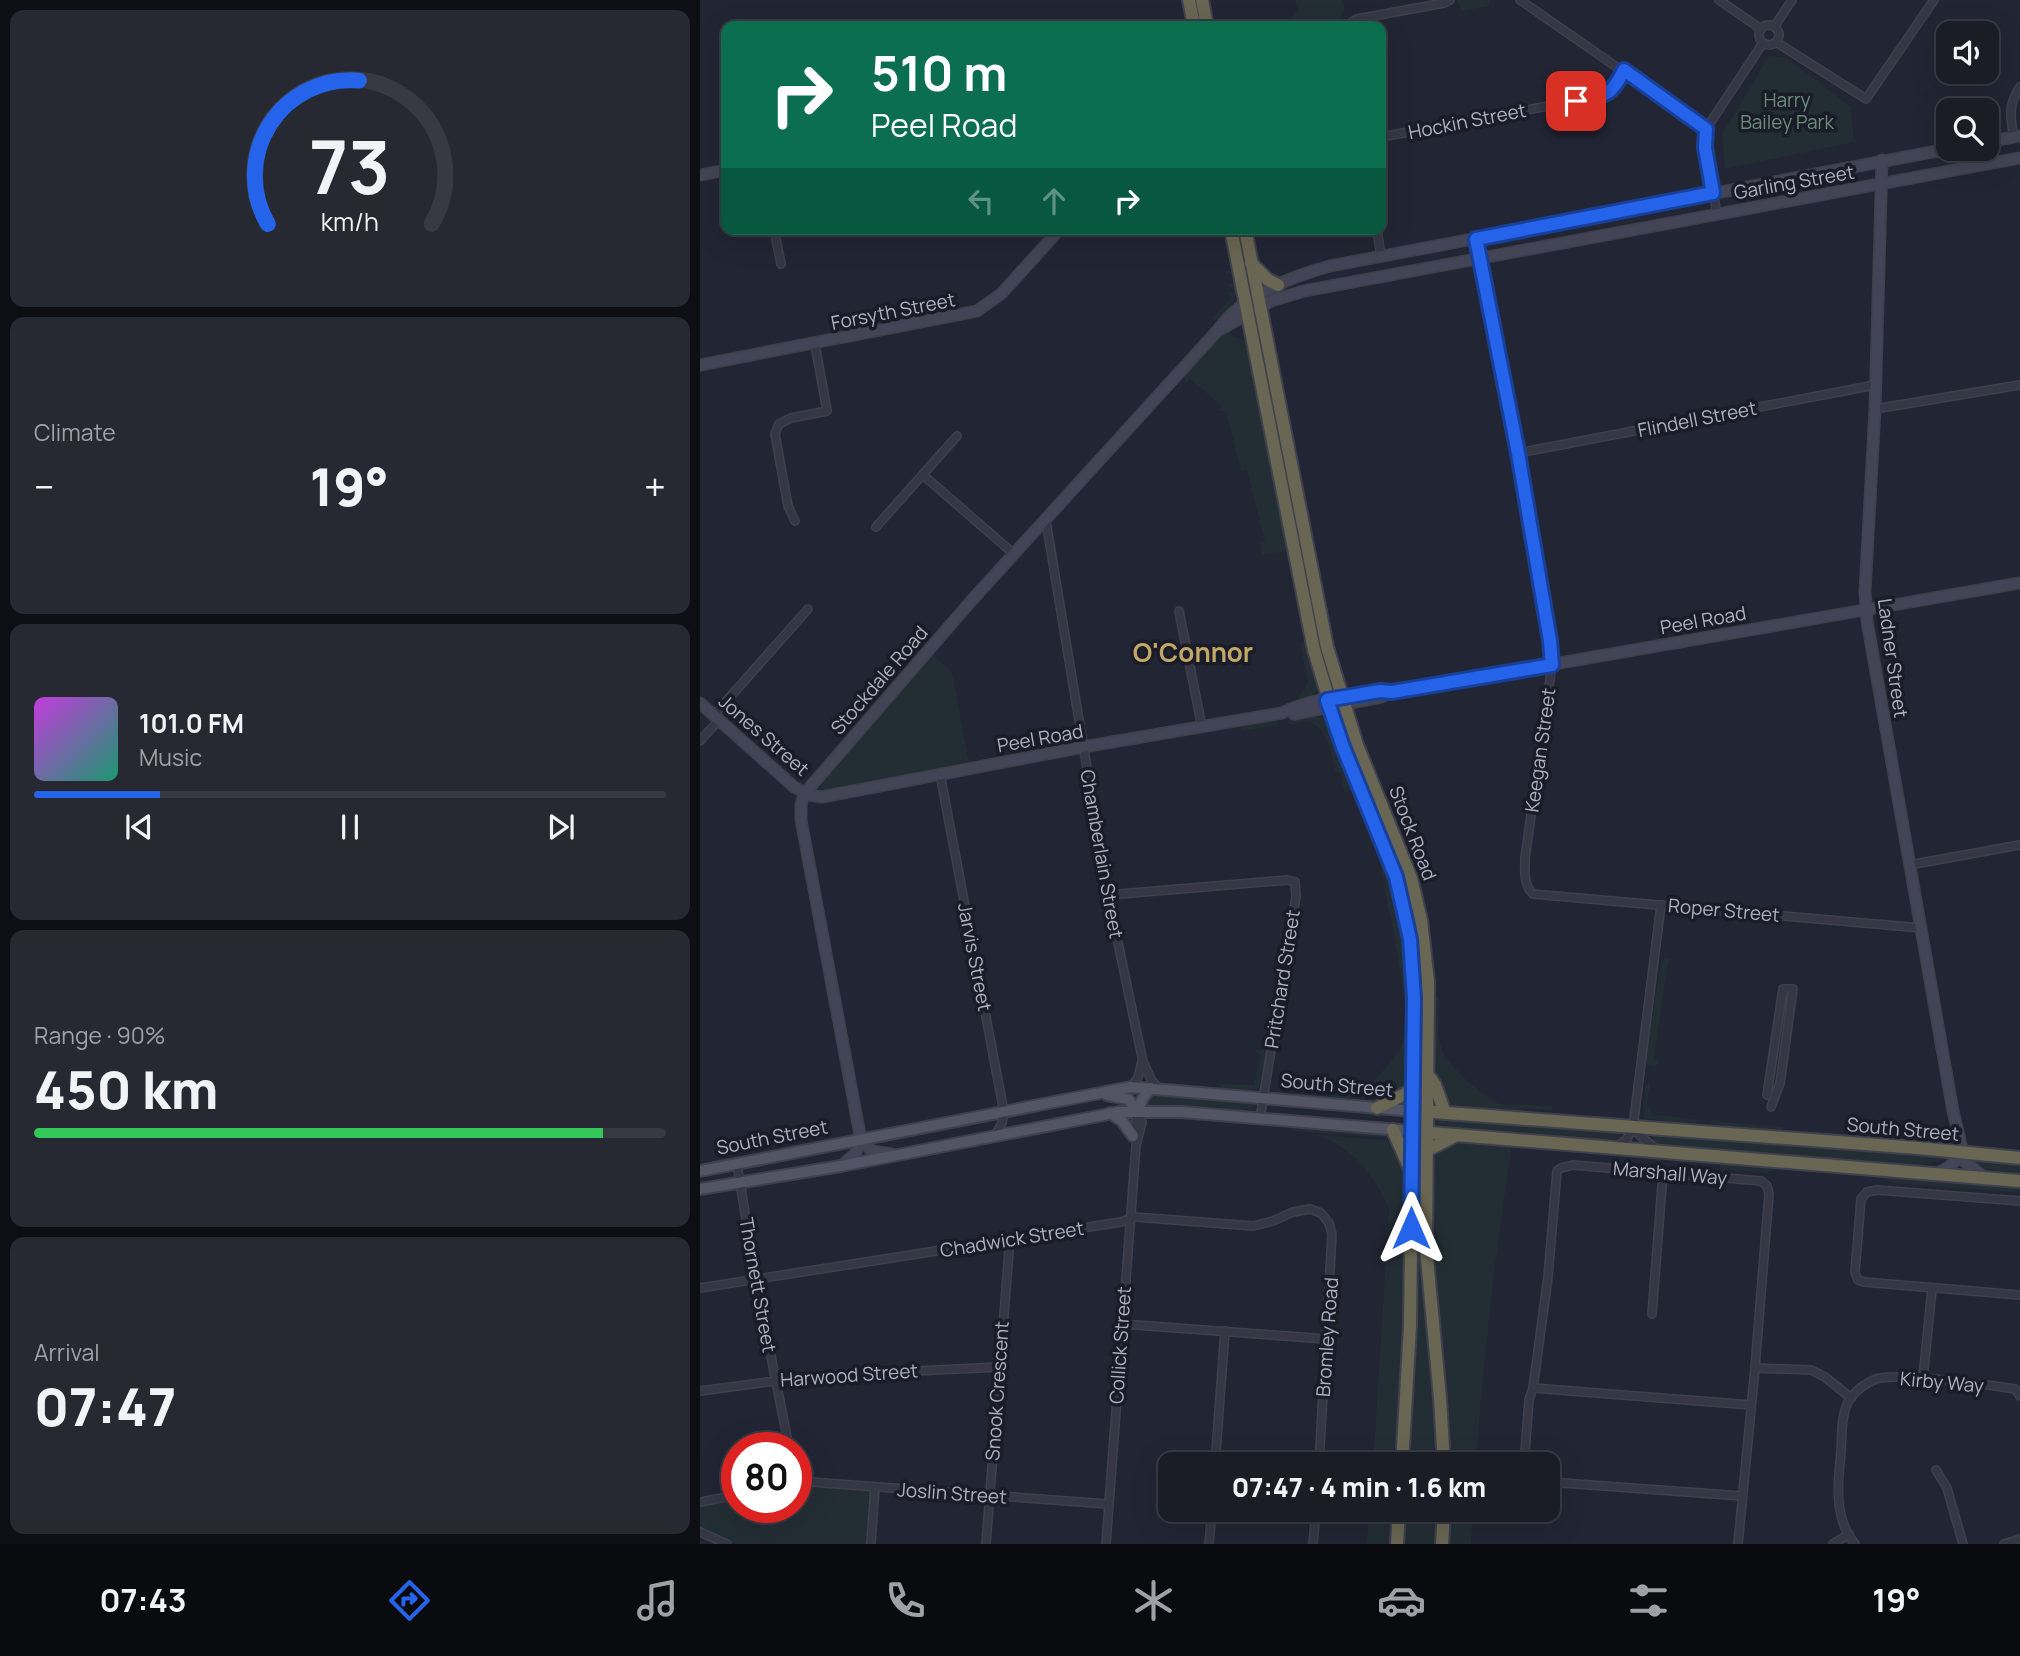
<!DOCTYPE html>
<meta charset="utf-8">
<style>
body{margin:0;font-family:Manrope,sans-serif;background:#272932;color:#f1f3f6;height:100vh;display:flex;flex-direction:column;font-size:26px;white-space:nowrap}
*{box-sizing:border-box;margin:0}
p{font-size:23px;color:#9fa1a7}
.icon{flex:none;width:38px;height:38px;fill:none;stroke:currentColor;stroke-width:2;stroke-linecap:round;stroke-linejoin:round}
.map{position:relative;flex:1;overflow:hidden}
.panel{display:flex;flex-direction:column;gap:10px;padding:10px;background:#0e0f15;width:700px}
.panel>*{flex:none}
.hud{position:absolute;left:21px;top:21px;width:665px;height:214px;border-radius:14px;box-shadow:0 7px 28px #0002,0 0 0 2px #383a43;background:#0b6e4f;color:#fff;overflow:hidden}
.fabs{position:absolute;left:1236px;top:21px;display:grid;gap:14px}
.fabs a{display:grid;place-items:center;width:63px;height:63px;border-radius:14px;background:#1a1c26;box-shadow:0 7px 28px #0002,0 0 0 2px #383a43;font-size:35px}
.speed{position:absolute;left:21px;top:1432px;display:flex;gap:14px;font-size:35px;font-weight:700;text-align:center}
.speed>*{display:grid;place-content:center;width:91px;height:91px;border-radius:50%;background:#1a1c26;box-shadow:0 7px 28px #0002,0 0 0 2px #383a43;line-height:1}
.speed .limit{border:10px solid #d22;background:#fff;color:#111}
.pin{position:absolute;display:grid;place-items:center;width:60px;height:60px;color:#fff;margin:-30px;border-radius:14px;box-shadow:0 4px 10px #0006}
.me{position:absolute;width:77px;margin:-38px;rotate:0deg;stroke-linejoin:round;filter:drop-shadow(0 0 5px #0008)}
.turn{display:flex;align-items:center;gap:24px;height:147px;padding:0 35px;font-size:32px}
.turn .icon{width:91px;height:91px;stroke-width:2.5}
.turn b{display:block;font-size:49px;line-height:60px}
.lanes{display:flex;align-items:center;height:66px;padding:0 35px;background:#0003;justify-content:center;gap:35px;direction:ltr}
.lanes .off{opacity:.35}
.big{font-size:52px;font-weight:800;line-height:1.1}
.panel .card{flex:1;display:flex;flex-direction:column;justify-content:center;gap:10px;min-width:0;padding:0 24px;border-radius:14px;background:#272932}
.panel .dial{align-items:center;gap:0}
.dial svg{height:182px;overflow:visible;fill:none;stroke:#383a43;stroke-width:7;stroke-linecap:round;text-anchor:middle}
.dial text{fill:#f1f3f6;stroke:none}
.song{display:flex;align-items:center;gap:21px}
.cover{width:84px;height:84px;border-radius:10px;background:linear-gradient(135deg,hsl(290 70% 55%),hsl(160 70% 35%))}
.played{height:7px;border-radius:4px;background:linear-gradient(90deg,#2563eb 20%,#383a43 20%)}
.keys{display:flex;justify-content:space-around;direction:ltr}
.heat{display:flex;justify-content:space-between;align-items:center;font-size:38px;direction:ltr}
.charge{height:10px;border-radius:5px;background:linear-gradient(90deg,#34c759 90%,#383a43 0)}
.trip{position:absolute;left:458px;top:1452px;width:402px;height:70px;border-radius:14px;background:#1a1c26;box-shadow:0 7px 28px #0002,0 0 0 2px #383a43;font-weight:800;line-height:70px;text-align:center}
.dock{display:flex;height:112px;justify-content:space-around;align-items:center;background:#0a0b0f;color:#9fa1a7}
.dock .icon{width:49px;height:49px}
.dock .active{color:#2563eb}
.dock b{font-size:32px;color:#f1f3f6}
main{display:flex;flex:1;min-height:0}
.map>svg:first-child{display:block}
.green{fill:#232e34}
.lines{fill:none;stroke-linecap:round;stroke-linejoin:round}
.street-casing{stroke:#3e404d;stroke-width:10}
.secondary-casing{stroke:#3e404d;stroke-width:13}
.primary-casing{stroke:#3e404d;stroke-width:14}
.highway-casing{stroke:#3f414e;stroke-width:16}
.street{stroke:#353744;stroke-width:7}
.secondary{stroke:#434556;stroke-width:10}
.primary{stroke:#535564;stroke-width:10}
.highway{stroke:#696653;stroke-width:12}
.route-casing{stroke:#184099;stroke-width:18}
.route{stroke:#2563eb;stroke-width:12}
.labels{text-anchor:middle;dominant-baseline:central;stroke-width:7;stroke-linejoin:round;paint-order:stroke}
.park-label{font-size:19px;fill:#6a8d7b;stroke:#1a1c28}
.street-label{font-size:19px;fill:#afb1c0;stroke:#1a1c28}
.district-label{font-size:26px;font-weight:bold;fill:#c3a767;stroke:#1a1c28}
</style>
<main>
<section class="panel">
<div class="card dial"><svg viewBox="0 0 100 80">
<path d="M14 69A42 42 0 1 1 86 69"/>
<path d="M14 69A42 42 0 0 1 54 6" stroke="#2563eb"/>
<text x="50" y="56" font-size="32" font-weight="700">73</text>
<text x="50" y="72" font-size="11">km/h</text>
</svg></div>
<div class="card"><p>Climate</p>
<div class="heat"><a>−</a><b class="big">19°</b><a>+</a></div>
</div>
<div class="card">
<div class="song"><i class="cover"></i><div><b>101.0 FM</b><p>Music</p></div></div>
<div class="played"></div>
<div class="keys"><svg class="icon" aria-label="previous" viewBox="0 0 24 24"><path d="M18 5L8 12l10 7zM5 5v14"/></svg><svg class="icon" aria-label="pause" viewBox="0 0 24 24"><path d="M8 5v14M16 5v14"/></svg><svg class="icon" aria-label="next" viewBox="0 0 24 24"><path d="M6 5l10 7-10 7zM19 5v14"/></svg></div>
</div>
<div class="card"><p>Range · 90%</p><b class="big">450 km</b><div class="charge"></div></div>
<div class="card"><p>Arrival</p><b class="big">07:47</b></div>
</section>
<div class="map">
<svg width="1320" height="1544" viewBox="0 0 1320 1544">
<rect width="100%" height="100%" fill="#222533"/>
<!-- green -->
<g class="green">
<polygon points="595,0 643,0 645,9 637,26 591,26 589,21 599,8"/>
<polygon points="757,0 790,0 789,6 762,11"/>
<polygon points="1069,56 1087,58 1151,107 1154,142 1025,169 1022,134"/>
<path d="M 523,229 L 527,229 L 538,287 L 535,289 C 537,303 526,312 515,320 L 512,318 L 532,297 L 527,292 L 533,293 L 534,288 L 528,285 L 533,283 L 532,273 L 526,274 L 525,271 L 531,270 Z"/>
<path d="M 531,330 L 532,336 L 548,342 L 589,551 L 562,555 L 560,543 L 565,541 L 547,470 L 541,471 L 526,411 L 519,411 L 522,406 L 490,379 L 486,383 L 483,373 C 497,359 512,338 531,330 Z"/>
<polygon points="607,642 618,687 613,699 600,701 598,697 608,683 600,643"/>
<polygon points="230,656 234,656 252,672 269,764 127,792 123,791 118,782 121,778"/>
<path d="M 614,716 L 623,718 L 631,727 L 667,816 L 663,818 L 651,791 L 644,792 L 641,773 L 635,772 C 632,756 628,726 608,722 C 603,721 595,724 591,725 L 587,721 L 590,718 Z"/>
<polygon points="573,720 579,723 578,725 541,731 541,724 545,723"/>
<path d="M 679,859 L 684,859 C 712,936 709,1004 708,1085 L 702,1094 L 694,1088 L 655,1098 L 630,1097 L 629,1094 L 632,1093 C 664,1096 662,1097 682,1072 C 691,1062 699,1054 703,1041 C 714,1011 685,896 679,859 Z"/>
<polygon points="965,957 975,960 968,961 954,1058 959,1060 956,1067 945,1063 961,962"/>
<path d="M 733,995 L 739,999 L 738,1035 L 744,1056 L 762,1076 L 783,1094 L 799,1104 L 853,1106 L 853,1108 L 851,1111 C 843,1110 832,1108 824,1109 C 819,1109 814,1113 808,1113 C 796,1114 760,1112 750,1104 C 730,1090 732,1018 733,995 Z"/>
<polygon points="554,1050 566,1051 559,1087 553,1090 521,1088 521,1084 554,1085 560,1055"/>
<polygon points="950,1082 947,1103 952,1114 1009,1121 980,1123 944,1118 945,1087"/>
<polygon points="454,1093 555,1102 556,1104 552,1108 539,1112 444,1106 447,1098"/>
<path d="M 751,1119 L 922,1130 L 922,1137 C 897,1147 871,1136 846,1134 C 809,1130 772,1130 736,1124 L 736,1120 Z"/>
<polygon points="1011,1121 1083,1127 1082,1131 1012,1124"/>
<polygon points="592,1126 683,1134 694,1138 592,1131"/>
<polygon points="953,1133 1249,1157 1250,1158 1215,1167 955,1143 953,1142"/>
<path d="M 616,1135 L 694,1141 L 702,1165 L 704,1181 L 707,1278 L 698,1465 L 673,1465 L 689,1208 C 673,1174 653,1147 616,1135 Z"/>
<path d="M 760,1143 L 811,1146 L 811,1151 C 795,1255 783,1360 776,1465 L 748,1465 L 731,1252 L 732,1163 L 742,1149 L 748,1145 Z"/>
<polygon points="1268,1159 1320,1162 1320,1173 1282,1169"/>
<polygon points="1043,1163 1320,1185 1320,1193 1194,1183 1176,1176 1079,1169 1065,1173 1020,1169 1020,1164"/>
<polygon points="720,1241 737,1407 738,1465 708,1465"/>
<polygon points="112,1485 172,1490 168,1544 34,1544 0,1529 0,1504 37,1497 37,1507 96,1507 96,1486"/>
<polygon points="669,1510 694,1510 692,1544 667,1544"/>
<polygon points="705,1510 736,1510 735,1544 703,1544"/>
<polygon points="748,1510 773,1510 771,1544 747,1544"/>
</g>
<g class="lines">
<!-- street casing -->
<g class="street-casing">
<g id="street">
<polyline points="820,0 1006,129"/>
<polyline points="1019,0 1061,29"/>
<circle cx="1069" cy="35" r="10"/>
<polyline points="646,26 657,19 744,3 750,0"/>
<polyline points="1074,27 1092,0"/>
<polyline points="1076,42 1166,99 1234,0"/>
<polyline points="681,137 902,96 916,88 924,70"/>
<path d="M 1314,137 C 1310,118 1308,104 1320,87"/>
<polyline points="1017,214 1005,147 1006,129 1063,43"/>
<polyline points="74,229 81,264"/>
<polyline points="677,229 681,256"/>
<path d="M 776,239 L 818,453 L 850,641 L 852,665 L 825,858 C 825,872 823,884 833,894 L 1221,928"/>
<polyline points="1175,409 1320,385"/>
<polyline points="818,453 1175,385"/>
<polyline points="223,475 314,554"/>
<polyline points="95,521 88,506 75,434 79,424 91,418 127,411 115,344"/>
<polyline points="346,521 408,895 443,1062 452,1081 460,1089"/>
<polyline points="176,527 257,436"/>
<polyline points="479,611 502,727"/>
<polyline points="14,715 108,609"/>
<polyline points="0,741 19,720"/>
<polyline points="240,774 304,1112 302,1123 294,1137"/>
<polyline points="1209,865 1320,845"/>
<polyline points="408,895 587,880 595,882 596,896 560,1118"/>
<polyline points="431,1087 438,1077 442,1062"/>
<polyline points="1067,1095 1083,989 1093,989 1080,1083 1071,1107"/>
<path d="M 933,1128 C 940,1138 950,1142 957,1151"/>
<polyline points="434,1138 437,1112"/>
<polyline points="916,1147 927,1139 933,1127 961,905"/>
<polyline points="37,1164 56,1280 89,1447"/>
<polyline points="1320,1201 1177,1190 1167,1192 1161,1199 1155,1272 1158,1280 1164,1282 1320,1295"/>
<polyline points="0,1288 421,1222 435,1217 553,1226 573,1221 593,1212 610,1209 621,1213 629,1223 632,1234 619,1465"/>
<polyline points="952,1314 963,1173"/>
<polyline points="422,1324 626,1339"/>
<polyline points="1055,1368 1111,1370 1125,1377 1151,1398"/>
<polyline points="1223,1378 1232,1289"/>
<polyline points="833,1388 1051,1405"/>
<polyline points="0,1391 112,1376 299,1367"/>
<polyline points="515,1465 525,1331"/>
<polyline points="824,1465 829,1400 833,1388 848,1277 857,1171 861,1168 873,1165 1061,1181 1067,1186 1069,1194 1055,1368 1038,1544"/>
<polyline points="1236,1470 1247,1488 1263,1544"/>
<polyline points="849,1482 1042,1496"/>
<polyline points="96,1483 111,1482 408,1504"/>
<polyline points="0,1502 37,1495"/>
<polyline points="0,1532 27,1544"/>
<polyline points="171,1544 175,1487"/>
<polyline points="286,1544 310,1238"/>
<polyline points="406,1544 436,1146 442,1122 437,1111"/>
<polyline points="509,1544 512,1510"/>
<polyline points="613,1544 616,1510"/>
<polyline points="1133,1544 1149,1534"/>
<path d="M 1155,1544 C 1136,1522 1137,1489 1140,1462 C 1143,1442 1139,1416 1150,1399 C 1156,1390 1166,1383 1176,1379 C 1196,1372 1290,1385 1315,1389 L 1320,1396"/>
<polyline points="1304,1544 1320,1539"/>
</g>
</g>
<!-- secondary casing -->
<g class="secondary-casing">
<g id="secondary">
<polyline points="1286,142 1320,136"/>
<polyline points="1182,160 1175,409 1165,591 1167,621 1253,1111 1265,1162 1285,1178"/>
<polyline points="0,175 26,170"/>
<polyline points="519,330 571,301 604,291 1320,158"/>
<polyline points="0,365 277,311 301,294 360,229"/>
<path d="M 0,703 L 94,787 L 110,795 L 122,797 L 383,747 L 582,713 C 604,701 667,689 692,692 L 1320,583"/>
<polyline points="594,714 681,697 692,692"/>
<path d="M 192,1154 L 172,1151 L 161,1140 L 101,820 L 101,804 L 105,793 L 272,600 L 518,330 C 542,295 590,277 630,266 L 1248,149"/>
<polyline points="141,1166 155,1154 161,1140"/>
<polyline points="1236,1174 1249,1167 1263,1153"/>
</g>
</g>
<!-- primary casing -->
<g class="primary-casing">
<g id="primary">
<polyline points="407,1095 428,1099 437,1111"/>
<polyline points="437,1111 443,1098 451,1088"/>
<polyline points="410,1113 422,1121 433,1136"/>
<polyline points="0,1171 431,1087 713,1111"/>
<polyline points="0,1189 141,1166 419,1112 482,1112 712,1131"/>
</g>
</g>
<!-- highway casing -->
<g class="highway-casing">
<g id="highway">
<polyline points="489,0 494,26"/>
<polyline points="502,0 507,26"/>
<polyline points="531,229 614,650 643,747 696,877 710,939 714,998 710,1326 702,1465"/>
<polyline points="545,229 627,647 657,745 711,878 721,920 728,982 726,1248 740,1398 744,1465"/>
<polyline points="551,263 568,280 578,285"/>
<polyline points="728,1075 735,1085 745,1113"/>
<polyline points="677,1108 713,1090"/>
<polyline points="720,1111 1218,1148 1320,1158"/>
<polyline points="693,1130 710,1169"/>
<polyline points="719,1132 1320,1181"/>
<polyline points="726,1151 757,1135"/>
<polyline points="697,1544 699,1510"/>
<polyline points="742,1544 744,1510"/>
</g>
</g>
<!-- street -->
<use href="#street" class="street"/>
<!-- secondary -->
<use href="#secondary" class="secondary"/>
<!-- primary -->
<use href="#primary" class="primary"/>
<!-- highway -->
<use href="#highway" class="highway"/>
</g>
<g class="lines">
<!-- route casing -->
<g class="route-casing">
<path id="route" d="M 711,1228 L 714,998 L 710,939 L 696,877 L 643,747 L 627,700 L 680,691 L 692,692 L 852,665 L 850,641 L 818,453 L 776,239 L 1013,193 L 1005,148 L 1006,129 L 924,70 C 911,97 904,96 876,101"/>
</g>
<!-- route -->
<use href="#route" class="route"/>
</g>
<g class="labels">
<!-- park labels -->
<g class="park-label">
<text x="1087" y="100">Harry<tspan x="1087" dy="22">Bailey Park</tspan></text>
</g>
<!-- street labels -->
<g class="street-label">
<text transform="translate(767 121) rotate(-11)">Hockin Street</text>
<text transform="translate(1094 182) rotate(-10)">Garling Street</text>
<text transform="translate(193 311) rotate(-11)">Forsyth Street</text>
<text transform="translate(997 419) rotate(-11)">Flindell Street</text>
<text transform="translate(1003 620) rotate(-10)">Peel Road</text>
<text transform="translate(1193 658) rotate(82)">Ladner Street</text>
<text transform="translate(179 680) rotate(-49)">Stockdale Road</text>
<text transform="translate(64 735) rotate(41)">Jones Street</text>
<text transform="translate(340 738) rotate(-10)">Peel Road</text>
<text transform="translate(840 750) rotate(-82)">Keegan Street</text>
<text transform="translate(713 833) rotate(69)">Stock Road</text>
<text transform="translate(402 854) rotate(80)">Chamberlain Street</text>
<text transform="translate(1024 910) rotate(5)">Roper Street</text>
<text transform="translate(275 957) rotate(79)">Jarvis Street</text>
<text transform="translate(582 979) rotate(-81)">Pritchard Street</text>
<text transform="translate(637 1085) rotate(5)">South Street</text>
<text transform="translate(1203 1129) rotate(5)">South Street</text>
<text transform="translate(72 1137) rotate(-11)">South Street</text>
<text transform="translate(970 1173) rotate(5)">Marshall Way</text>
<text transform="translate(312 1239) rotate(-9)">Chadwick Street</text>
<text transform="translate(58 1285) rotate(80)">Thornett Street</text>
<text transform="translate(627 1337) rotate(-86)">Bromley Road</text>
<text transform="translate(420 1345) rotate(-86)">Collick Street</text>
<text transform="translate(149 1375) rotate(-4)">Harwood Street</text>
<text transform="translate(1242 1382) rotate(5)">Kirby Way</text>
<text transform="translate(297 1391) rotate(-86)">Snook Crescent</text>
<text transform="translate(252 1493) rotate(4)">Joslin Street</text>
</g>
<!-- district labels -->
<g class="district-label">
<text x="493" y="652">O'Connor</text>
</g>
</g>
</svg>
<div class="fabs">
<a><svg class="icon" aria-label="sound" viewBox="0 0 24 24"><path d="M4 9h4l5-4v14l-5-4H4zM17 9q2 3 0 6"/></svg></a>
<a><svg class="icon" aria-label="search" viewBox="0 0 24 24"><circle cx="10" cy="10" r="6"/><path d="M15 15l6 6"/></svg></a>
</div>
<div class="speed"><div class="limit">80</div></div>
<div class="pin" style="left:876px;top:101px;background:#d93025"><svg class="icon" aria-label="arrive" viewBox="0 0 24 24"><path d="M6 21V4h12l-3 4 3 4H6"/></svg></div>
<svg class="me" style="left:711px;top:1228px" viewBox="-20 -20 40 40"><path d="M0-17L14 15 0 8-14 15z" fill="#2563eb" stroke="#fff" stroke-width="4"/></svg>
<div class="trip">07:47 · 4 min · 1.6 km</div>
<div class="hud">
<div class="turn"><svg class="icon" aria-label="right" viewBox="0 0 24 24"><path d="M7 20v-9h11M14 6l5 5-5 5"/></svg><div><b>510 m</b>Peel Road</div></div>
<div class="lanes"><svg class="icon off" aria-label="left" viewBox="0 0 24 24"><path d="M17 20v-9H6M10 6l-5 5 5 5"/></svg><svg class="icon off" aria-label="ahead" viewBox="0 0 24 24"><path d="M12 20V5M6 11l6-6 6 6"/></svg><svg class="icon" aria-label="right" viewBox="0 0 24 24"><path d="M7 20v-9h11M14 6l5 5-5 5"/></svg></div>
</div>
</div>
</main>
<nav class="dock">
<b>07:43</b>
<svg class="icon active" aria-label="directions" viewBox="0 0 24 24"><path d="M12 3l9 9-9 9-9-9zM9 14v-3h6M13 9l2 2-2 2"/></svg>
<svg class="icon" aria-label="music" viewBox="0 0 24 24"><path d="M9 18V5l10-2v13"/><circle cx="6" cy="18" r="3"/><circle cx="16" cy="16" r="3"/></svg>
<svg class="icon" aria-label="phone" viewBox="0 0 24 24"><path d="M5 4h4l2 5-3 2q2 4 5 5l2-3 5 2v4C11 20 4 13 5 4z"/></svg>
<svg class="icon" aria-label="climate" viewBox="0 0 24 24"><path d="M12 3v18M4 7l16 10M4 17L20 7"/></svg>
<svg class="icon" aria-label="car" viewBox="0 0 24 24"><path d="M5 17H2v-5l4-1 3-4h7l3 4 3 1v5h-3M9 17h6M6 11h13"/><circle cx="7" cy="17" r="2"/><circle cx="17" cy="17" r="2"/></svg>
<svg class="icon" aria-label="filters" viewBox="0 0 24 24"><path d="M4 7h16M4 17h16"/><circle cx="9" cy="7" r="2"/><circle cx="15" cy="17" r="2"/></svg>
<b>19°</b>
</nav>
